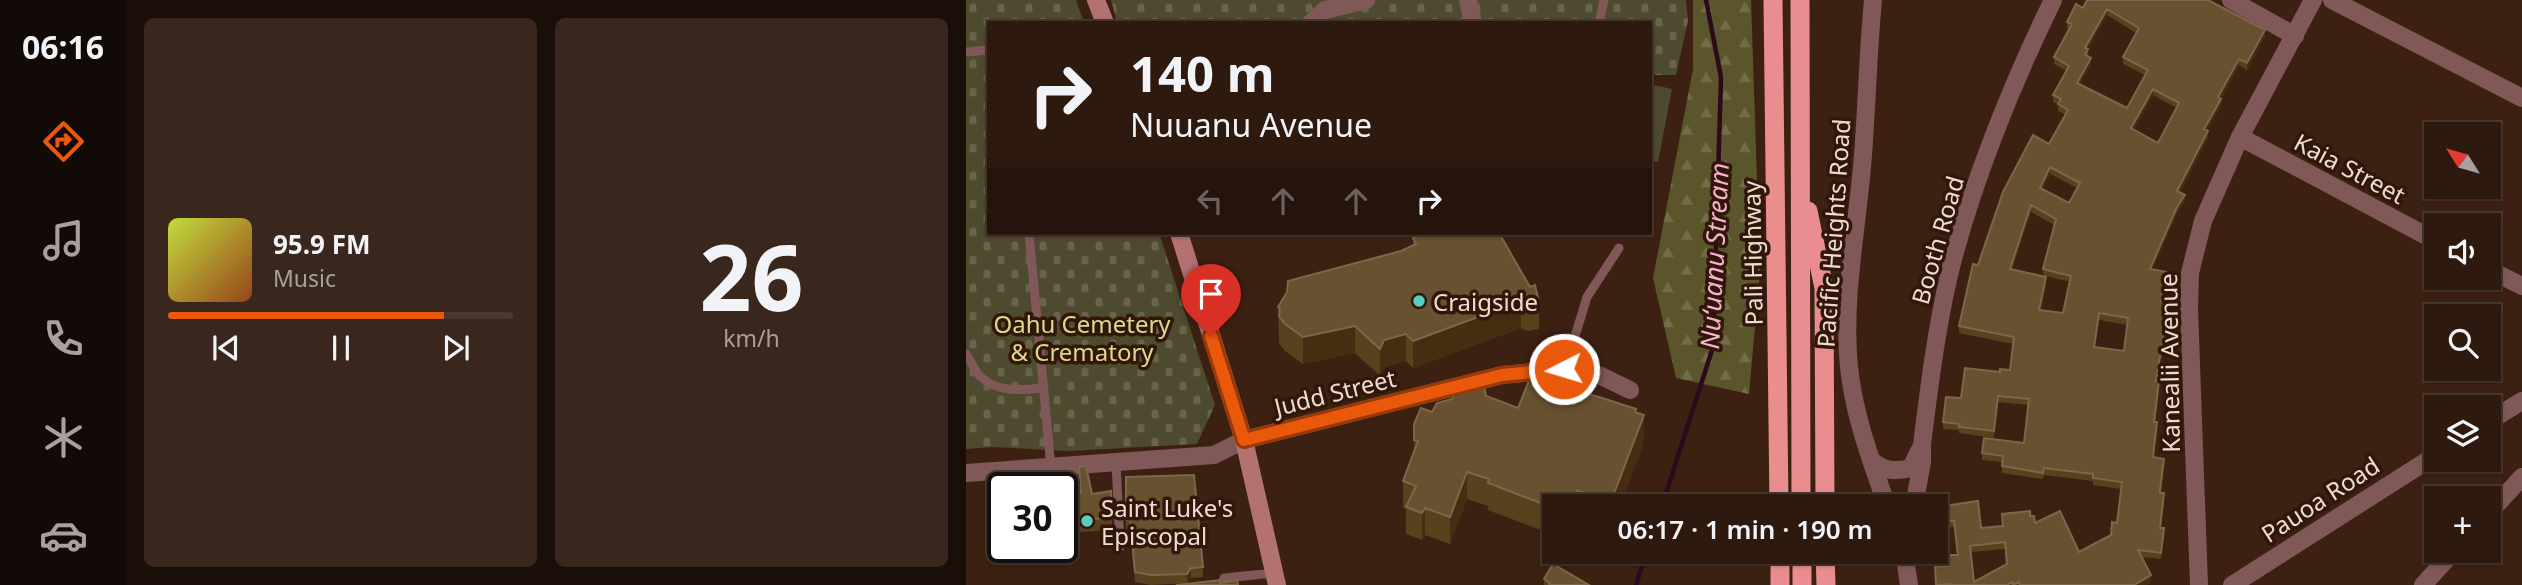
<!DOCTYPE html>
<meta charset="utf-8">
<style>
body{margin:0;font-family:"Noto Sans",sans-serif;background:#39261c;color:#f1f3f6;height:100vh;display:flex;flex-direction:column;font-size:26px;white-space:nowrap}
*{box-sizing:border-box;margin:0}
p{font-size:23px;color:#a7a09e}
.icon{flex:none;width:38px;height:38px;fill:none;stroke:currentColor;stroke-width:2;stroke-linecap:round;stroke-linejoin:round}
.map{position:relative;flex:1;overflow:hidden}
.panel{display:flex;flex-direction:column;gap:18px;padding:18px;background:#190e08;width:840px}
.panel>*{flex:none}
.banner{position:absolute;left:21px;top:21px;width:665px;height:214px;border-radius:0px;box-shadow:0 2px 5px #0004,0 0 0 2px #48382e;background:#2d190e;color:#f1f3f6;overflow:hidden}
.needle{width:46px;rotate:307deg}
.controls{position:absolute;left:1458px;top:122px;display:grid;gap:14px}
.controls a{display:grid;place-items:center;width:77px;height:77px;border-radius:0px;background:#2d190e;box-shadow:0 2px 5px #0004,0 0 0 2px #48382e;font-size:35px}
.speed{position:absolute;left:21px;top:472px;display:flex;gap:14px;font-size:35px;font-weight:700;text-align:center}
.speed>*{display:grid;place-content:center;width:91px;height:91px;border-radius:50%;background:#2d190e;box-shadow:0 2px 5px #0004,0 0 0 2px #48382e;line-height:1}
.speed .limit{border:4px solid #111;border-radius:10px;background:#fff;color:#111}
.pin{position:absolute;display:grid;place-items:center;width:60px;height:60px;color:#fff;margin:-72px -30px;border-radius:50% 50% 50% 0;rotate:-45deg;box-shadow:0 0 7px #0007}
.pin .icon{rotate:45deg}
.me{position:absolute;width:77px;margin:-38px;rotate:265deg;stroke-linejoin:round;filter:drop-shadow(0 0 5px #0008)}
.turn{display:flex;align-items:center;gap:24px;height:147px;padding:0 28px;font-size:32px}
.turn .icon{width:91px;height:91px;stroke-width:2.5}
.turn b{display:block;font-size:49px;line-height:60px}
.lanes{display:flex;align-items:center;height:66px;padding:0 28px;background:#0003;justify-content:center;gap:35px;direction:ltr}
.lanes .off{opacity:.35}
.panel .tile{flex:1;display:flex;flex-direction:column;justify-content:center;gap:10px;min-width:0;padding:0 24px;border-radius:10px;background:#39261c}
.panel .dial{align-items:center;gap:0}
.dial b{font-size:91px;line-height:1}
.song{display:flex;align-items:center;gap:21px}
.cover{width:84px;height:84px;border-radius:10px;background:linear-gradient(135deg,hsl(70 70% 55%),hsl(20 70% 35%))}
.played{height:7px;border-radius:4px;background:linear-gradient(90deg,#ea580c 80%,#48382e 80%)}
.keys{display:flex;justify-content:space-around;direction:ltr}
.panel .tiles{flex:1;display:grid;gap:18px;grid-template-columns:repeat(2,1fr)}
.trip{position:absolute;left:576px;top:494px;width:406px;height:70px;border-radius:0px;background:#2d190e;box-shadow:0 2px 5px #0004,0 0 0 2px #48382e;font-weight:600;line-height:70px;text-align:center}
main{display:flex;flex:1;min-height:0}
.dock{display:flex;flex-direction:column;width:126px;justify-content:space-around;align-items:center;background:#120a06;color:#a7a09e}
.dock .icon{width:49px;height:49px}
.dock .selected{color:#ea580c}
.dock b{font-size:32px;color:#f1f3f6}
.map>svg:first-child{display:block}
.forest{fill:url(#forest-firs)}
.cemetery{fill:url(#cemetery-stones)}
.garden{fill:#4d4a2e}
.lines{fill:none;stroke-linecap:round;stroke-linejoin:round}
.stream{stroke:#2d091c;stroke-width:4.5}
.service{stroke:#815858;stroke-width:9}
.minor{stroke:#815858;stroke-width:18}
.tertiary{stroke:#815858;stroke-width:18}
.secondary{stroke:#b37172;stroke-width:18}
.trunk{stroke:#ea8d8e;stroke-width:19}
.wall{fill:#58411d;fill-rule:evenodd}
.shaded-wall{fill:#462d11}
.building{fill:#685130;stroke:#7d674a;stroke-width:2;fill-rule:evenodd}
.route-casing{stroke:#983908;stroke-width:18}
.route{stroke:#ea580c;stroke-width:12}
.poi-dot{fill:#56cec2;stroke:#31170a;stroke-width:2.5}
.labels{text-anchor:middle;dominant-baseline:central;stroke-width:7;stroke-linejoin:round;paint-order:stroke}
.street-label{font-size:24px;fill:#eedbd2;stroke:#31170a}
.poi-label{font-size:24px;fill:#eedbd2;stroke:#31170a;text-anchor:start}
.park-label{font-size:24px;fill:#dfd78f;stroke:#31170a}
.water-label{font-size:26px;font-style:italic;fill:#f8b0d0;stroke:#31170a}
</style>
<main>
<nav class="dock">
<b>06:16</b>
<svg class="icon selected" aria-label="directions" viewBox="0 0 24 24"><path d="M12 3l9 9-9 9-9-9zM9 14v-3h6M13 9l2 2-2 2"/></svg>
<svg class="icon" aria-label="music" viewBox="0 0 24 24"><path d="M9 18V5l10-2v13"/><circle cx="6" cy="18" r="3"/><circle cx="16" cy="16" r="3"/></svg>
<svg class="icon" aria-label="phone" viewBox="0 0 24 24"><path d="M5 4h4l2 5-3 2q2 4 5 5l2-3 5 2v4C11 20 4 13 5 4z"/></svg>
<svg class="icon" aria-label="climate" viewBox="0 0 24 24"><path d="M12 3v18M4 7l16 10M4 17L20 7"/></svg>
<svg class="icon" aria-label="car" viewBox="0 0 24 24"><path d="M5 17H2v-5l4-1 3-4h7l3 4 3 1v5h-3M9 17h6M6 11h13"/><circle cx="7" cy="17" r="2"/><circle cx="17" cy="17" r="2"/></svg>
</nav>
<section class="panel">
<div class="tiles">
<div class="tile">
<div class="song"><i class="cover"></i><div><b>95.9 FM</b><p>Music</p></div></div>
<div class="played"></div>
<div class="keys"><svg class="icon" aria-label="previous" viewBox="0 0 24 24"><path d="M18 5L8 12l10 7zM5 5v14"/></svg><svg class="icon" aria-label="pause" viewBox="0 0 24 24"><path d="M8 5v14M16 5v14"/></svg><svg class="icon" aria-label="next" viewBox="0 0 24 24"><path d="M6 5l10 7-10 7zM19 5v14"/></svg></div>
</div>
<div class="tile dial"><b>26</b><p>km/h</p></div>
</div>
</section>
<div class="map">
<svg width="1556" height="585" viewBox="0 0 1556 585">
<defs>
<pattern id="forest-firs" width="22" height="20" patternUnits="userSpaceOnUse" patternTransform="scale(1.75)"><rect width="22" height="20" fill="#5a552a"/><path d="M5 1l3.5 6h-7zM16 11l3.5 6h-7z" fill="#726d48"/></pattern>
<pattern id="cemetery-stones" width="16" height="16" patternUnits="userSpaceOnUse" patternTransform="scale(1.75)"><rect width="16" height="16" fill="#4d4a2e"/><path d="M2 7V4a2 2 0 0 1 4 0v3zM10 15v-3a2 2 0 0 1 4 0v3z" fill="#67644b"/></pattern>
</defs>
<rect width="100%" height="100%" fill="#3c2113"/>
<!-- forest -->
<polygon class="forest" points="727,0 785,0 794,271 783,394 710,378 687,278 727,69"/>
<!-- cemetery -->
<g class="cemetery">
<polygon points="0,0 110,0 118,23 23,23 23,233 193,233 249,405 231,444 103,451 27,447 0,449"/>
<polygon points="145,0 720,0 722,21 710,75 684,75 684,23 151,23"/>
</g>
<!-- garden -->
<polygon class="garden" points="684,84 706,89 692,162 684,161"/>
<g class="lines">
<!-- stream -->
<g class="stream">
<polyline points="696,506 747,347 755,77 740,0"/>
<polyline points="670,585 681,551"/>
</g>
<!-- service -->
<g class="service">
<polyline points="633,23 638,0"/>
<polyline points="0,52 23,50"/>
<polyline points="63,233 85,468"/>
<path d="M 0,354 C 5,361 9,373 16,378 C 33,393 57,390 78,388"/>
<polyline points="599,369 621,297 653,248"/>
<polyline points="150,462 154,547"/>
<polyline points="258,578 308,573"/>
</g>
<!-- minor -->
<g class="minor">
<polyline points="502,0 507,23"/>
<polyline points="1265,0 1329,36"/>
<polyline points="1366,0 1556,98"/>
<polyline points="345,23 359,10 400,0"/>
<polyline points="1274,137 1470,241"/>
<polyline points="1522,269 1556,286"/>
<polyline points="1522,422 1556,401"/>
<polyline points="278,440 536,375 599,369 633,375 664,390"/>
<polyline points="1522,514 1556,477"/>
<polyline points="1266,585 1470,455"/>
<polyline points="1457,585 1488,551"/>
</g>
<!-- tertiary -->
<g class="tertiary">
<path d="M 907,0 C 902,51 901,103 897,155 C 892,225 876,297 883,367 C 888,416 905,460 921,506"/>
<path d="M 905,460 C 918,471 928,472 945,468 L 953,451"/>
<polyline points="0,473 248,455 278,440"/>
<path d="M 948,506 L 956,462 L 956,445 C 963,388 970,331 983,275 C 1005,185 1046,84 1087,0"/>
<polyline points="938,551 943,585"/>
<polyline points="1233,585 1223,309 1224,273 1237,221 1274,137 1347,0"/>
</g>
<!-- secondary -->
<g class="secondary">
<polyline points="130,0 139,23"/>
<polyline points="213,233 278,440 311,585"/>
</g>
<!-- trunk -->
<g class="trunk">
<polyline points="807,0 813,506"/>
<polyline points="834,0 835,506"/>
<polyline points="842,211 858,288 859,506"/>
<polyline points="814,551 814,585"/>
<polyline points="836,551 836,585"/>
<polyline points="859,551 860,585"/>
</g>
</g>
<!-- wall -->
<g class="wall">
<path d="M 1121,0 L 1299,37 L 1281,70 L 1273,65 L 1255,99 L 1255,105 L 1241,131 L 1242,138 L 1214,192 L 1219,202 L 1211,213 L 1186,269 L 1201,279 L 1196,301 L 1203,309 L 1191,381 L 1193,388 L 1189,422 L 1191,429 L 1187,458 L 1198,465 L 1195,493 L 1198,500 L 1195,528 L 1198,535 L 1195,559 L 1176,557 L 1185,582 L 1180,585 L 970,585 L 969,567 L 982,566 L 982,555 L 991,555 L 988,527 L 973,529 L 971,507 L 1015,528 L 1037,526 L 1036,514 L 1064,516 L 1069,523 L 1113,552 L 1145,535 L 1151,523 L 1155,489 L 1127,485 L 1127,481 L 1078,475 L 1077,479 L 1036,473 L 1036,462 L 1016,460 L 1016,453 L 1058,443 L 1062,405 L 1032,402 L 1028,438 L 993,433 L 993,430 L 977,429 L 977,422 L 995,398 L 1034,372 L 1044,370 L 1047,344 L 993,333 L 993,326 L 1012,265 L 1100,115 L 1092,111 L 1092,104 L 1087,102 L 1087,95 L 1101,71 L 1088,64 L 1088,57 L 1103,29 L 1101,28 L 1101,22 L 1117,8 ZM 1141,15 L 1170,33 L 1157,57 L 1157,64 L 1179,75 L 1161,108 L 1114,84 L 1125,64 L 1122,56 L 1122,49 ZM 1187,95 L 1211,108 L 1192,143 L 1168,129 ZM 1084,174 L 1111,188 L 1103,203 L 1076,189 ZM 1065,212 L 1088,225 L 1077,269 L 1077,275 L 1104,282 L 1097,313 L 1075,311 L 1080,283 L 1046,270 ZM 1133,320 L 1161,325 L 1158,351 L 1129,347 ZM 1039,549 L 1040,564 L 1008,582 L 1005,552 Z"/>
<polygon points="447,238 573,302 573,329 562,331 555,328 447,368 440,361 418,367 414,376 389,353 337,364 319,351 313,343 312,307 447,246"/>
<polygon points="552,408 670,413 678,442 654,506 588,506 588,535 522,510 522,506 501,499 484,544 459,535 456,540 440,534 440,509 437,508 437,481 448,452 448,424 466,412"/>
<polygon points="113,467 126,494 146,518 146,530 96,533 96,495 114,493"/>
<polygon points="160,477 237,567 237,577 225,578 221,583 185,585 169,582 164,529 160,529"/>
<polygon points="723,551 743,551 742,563 723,561"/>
<polygon points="578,579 623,585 578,585"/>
</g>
<!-- shaded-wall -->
<g class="shaded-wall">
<polygon points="1141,9 1141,15 1119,54 1119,48"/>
<polygon points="1299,30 1299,37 1281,70 1281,63"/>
<polygon points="1125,58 1125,64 1111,90 1111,83"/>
<polygon points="1273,59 1273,65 1252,104 1252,97"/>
<polygon points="1187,89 1187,95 1165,135 1165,128"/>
<polygon points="1255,99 1255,105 1238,136 1238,129"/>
<polygon points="1242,131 1242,138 1211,197 1211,191"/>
<polygon points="1084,167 1084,174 1074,194 1074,188"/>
<polygon points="1219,195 1219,202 1211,213 1184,275 1184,269 1211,207"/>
<polygon points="1065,205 1065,212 1044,276 1044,269"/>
<polygon points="1201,272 1201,279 1195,308 1195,301"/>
<polygon points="1080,277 1080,283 1073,317 1073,310"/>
<polygon points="555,301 555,328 447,368 447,341"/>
<polygon points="1203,303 1203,309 1190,388 1190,381"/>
<polygon points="389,326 389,353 337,364 337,337"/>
<polygon points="440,334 440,361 418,367 414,376 414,349 418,340"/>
<polygon points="670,409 670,436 678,415 678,442 654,506 644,506"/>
<polygon points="501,472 501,499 484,544 484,517"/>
<polygon points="611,490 611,506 605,506"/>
<polygon points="459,508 459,535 456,540 456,513"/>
<polygon points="225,568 225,578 221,583 221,574"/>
<polygon points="1185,575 1185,582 1180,585 1168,585"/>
</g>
<!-- building -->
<g class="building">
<path d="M 1121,0 L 1242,0 L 1299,30 L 1281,63 L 1273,59 L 1252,97 L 1255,99 L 1238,129 L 1242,131 L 1211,191 L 1219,195 L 1211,207 L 1184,269 L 1201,272 L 1195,301 L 1203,303 L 1190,381 L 1193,381 L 1188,422 L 1191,422 L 1187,457 L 1198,459 L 1194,489 L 1194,493 L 1198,493 L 1194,528 L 1198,528 L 1195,553 L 1172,550 L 1185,575 L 1168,585 L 1054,585 L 1053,582 L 1047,585 L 1046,582 L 1041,585 L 986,585 L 985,584 L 970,585 L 969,567 L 983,566 L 982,555 L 992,555 L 988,521 L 973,522 L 971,507 L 1012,501 L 1015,528 L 1037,526 L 1036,514 L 1064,511 L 1064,516 L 1068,516 L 1069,523 L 1094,511 L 1113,552 L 1145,535 L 1146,522 L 1151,523 L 1156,482 L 1127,478 L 1127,474 L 1078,468 L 1077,473 L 1036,466 L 1037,456 L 1016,453 L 1018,438 L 1058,443 L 1063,399 L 1032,396 L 1028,431 L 993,427 L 994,424 L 977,422 L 980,397 L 995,398 L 999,368 L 1034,372 L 1034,369 L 1044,370 L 1048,337 L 993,326 L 1007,264 L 1012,265 L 1037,192 L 1067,135 L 1083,144 L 1102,110 L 1092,104 L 1095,99 L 1087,95 L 1103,66 L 1088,57 L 1106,24 L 1101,22 L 1110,4 L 1117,8 ZM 1141,9 L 1173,28 L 1157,57 L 1182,70 L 1161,108 L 1111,83 L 1125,58 L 1119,55 L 1122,49 L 1119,48 ZM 1187,89 L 1213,103 L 1192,143 L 1165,128 ZM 1084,167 L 1114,183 L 1103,203 L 1074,188 ZM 1065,205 L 1090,219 L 1077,269 L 1105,276 L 1097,313 L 1073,310 L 1080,277 L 1044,269 ZM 1133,313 L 1162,318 L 1158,351 L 1128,347 ZM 1039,542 L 1041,564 L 1008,582 L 1004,546 Z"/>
<polygon points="461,233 533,233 564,287 569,285 573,302 562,304 555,301 447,341 440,334 418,340 414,349 389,326 337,337 319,324 313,316 314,309 312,307 321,292 322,281 435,251 450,244 447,238"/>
<polygon points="564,378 633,397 670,409 669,412 678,415 644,504 611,490 605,506 588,506 588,508 522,483 523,479 501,472 484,517 459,508 456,513 440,507 450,486 437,481 452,441 448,440 448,424 455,408 466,412 471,403 486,399 489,393 505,385 518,385 520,396 552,408"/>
<polygon points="120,466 126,494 145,491 146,518 96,520 96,495 115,493 113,467"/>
<polygon points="228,475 237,567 225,568 221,574 185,575 169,572 164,519 160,520 160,477"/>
<polygon points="723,551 743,551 742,556 723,555"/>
<polygon points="587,564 623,585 583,585 584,583 578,579"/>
<polygon points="254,580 254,583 271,580 272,585 210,585"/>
</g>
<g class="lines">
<!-- route casing -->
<g class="route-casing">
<polyline id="route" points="245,336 278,440 536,375 598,369"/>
</g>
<!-- route -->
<use href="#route" class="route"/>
</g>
<!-- markers -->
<g class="poi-dot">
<circle cx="453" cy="301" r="7"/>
<circle cx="121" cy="521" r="7"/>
</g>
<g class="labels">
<!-- street labels -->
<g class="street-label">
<text transform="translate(1384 168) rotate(28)">Kaia Street</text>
<text transform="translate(867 233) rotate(-86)">Pacific Heights Road</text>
<text transform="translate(971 240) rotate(-74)">Booth Road</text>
<text transform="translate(786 253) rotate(-91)">Pali Highway</text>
<text transform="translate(1203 363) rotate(-91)">Kanealii Avenue</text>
<text transform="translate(369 392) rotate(-14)">Judd Street</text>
<text transform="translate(1354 499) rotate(-33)">Pauoa Road</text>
</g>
<!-- poi labels -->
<g class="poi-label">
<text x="467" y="301">Craigside</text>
<text x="135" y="507">Saint Luke's<tspan x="135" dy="28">Episcopal</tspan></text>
</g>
<!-- park labels -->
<g class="park-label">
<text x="116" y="323">Oahu Cemetery<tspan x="116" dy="28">&amp; Crematory</tspan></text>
</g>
<!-- water labels -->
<g class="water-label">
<text transform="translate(748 256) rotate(-87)">Nuʻuanu Stream</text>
</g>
</g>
</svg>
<div class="controls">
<a><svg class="needle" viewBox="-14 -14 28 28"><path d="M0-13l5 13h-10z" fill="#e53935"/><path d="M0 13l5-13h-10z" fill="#a7a09e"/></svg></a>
<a><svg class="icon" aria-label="sound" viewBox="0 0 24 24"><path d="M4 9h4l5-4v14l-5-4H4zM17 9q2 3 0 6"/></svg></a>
<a><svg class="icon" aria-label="search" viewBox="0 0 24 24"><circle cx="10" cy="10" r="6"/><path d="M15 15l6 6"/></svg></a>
<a><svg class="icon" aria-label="layers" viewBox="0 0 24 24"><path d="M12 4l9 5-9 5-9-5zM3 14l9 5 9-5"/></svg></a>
<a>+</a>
</div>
<div class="speed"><div class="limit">30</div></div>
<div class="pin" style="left:245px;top:336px;background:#d93025"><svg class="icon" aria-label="arrive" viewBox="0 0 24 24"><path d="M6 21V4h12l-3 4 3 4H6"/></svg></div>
<svg class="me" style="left:598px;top:369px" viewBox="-20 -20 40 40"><circle r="17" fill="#ea580c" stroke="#fff" stroke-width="3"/><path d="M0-11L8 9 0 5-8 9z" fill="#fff"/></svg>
<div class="trip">06:17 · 1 min · 190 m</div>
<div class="banner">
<div class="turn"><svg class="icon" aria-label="right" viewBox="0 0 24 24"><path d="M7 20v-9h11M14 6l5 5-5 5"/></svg><div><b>140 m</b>Nuuanu Avenue</div></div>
<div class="lanes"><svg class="icon off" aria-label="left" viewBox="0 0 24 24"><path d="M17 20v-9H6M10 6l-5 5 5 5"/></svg><svg class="icon off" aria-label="ahead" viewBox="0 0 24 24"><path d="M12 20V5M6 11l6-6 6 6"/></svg><svg class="icon off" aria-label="ahead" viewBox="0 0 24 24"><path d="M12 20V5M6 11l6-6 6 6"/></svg><svg class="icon" aria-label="right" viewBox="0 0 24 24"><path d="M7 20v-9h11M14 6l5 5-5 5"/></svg></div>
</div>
</div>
</main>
